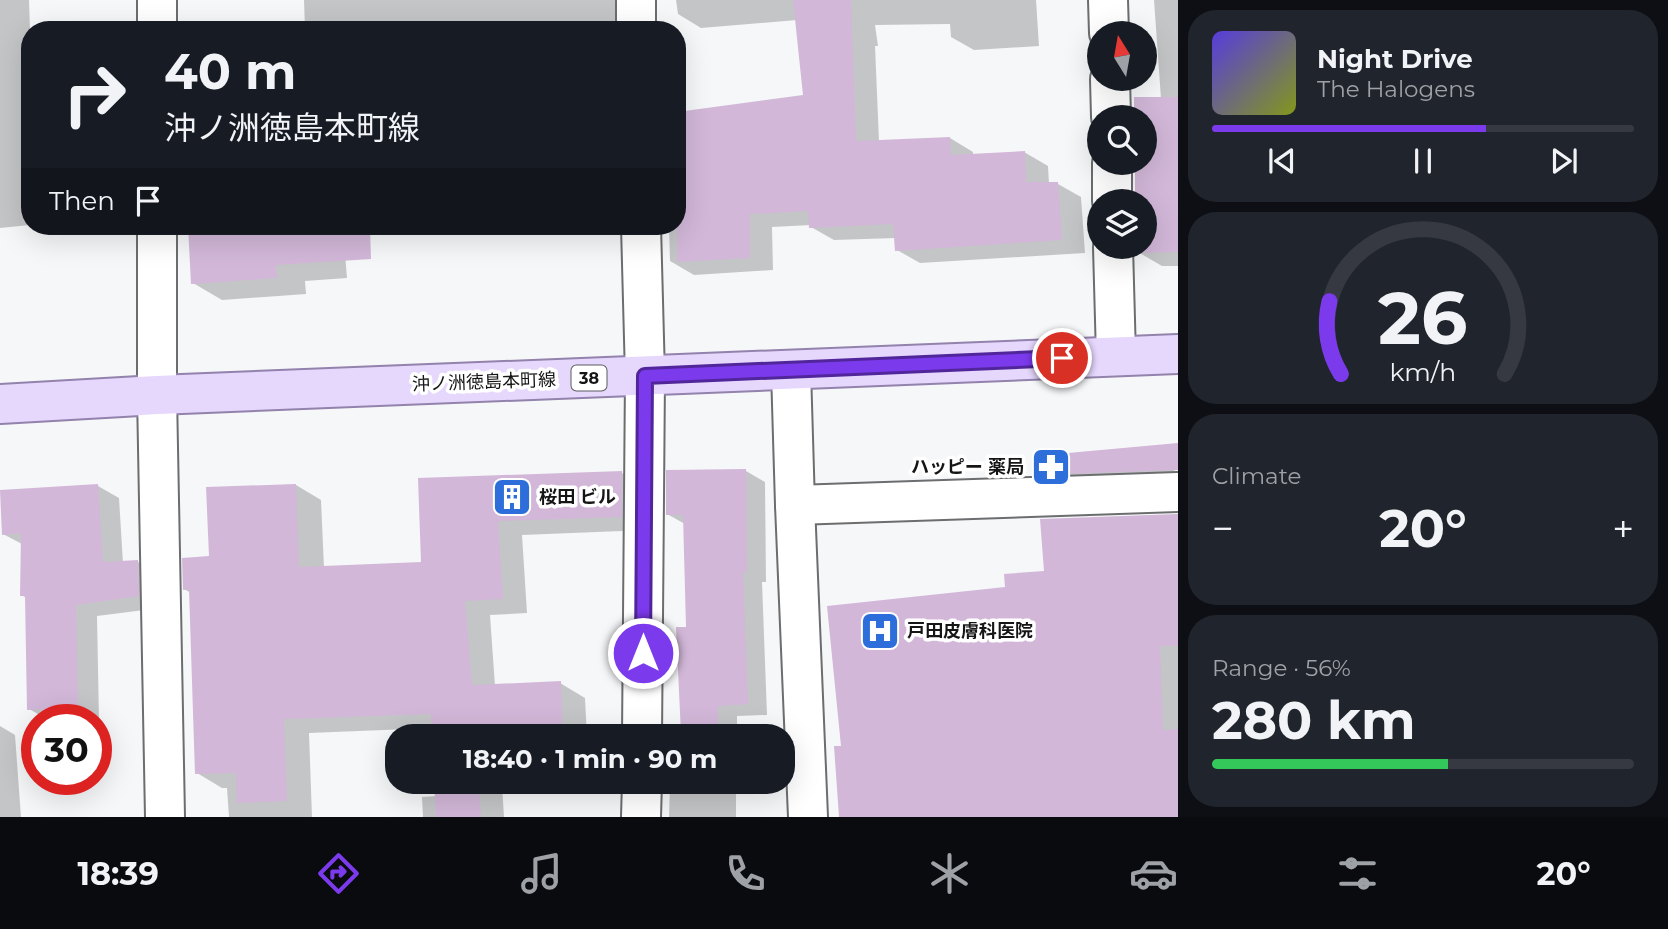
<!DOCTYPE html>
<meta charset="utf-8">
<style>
body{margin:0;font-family:Montserrat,"Noto Sans JP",sans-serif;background:#20242c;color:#f1f3f6;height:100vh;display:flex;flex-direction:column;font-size:26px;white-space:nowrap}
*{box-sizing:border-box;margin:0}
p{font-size:23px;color:#9ea1a6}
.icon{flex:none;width:38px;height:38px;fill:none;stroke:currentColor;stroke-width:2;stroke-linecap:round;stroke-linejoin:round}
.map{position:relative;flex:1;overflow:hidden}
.panel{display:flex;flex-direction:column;gap:10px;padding:10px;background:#0d0f14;width:490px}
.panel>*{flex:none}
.top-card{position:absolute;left:21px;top:21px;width:665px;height:214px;border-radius:28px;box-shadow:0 7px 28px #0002;background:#171b24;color:#f1f3f6;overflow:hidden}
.needle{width:46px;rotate:349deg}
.tools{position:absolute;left:1087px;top:21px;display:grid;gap:14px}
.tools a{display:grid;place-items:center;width:70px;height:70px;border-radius:50%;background:#171b24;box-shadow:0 7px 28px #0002;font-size:35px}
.speed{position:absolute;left:21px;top:704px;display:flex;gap:14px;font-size:35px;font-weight:700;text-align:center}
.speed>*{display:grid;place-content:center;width:91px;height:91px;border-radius:50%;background:#171b24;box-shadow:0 7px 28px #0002;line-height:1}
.speed .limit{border:10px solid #d22;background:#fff;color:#111}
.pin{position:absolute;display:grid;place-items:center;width:60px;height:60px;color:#fff;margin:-30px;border:4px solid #fff;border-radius:50%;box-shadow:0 2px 7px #0007}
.me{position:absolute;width:77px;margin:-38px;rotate:0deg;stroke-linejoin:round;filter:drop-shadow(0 0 5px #0008)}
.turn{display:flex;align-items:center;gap:24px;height:147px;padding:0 28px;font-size:32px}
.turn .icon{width:91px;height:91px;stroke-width:2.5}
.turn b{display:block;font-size:49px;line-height:60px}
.then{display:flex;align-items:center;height:66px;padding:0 28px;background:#0003;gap:14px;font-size:26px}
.big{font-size:52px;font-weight:700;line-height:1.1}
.panel .tile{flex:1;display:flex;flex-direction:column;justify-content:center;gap:10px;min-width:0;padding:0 24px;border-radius:28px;background:#20242c}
.panel .dial{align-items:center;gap:0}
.dial svg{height:182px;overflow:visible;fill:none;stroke:#363941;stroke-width:7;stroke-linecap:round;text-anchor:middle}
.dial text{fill:#f1f3f6;stroke:none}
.song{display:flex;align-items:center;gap:21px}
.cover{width:84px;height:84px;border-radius:10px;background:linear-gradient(135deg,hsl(250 70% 55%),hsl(70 70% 35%))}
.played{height:7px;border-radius:4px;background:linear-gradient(90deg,#7c3aed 65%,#363941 65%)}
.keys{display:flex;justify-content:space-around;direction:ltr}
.heat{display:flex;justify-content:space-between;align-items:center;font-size:38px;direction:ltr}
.charge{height:10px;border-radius:5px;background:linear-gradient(90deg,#34c759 56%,#363941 0)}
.trip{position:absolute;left:385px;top:724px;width:410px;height:70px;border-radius:28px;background:#171b24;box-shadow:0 7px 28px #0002;font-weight:700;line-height:70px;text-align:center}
.tab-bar{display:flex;height:112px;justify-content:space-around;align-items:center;background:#090b0e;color:#9ea1a6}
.tab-bar .icon{width:49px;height:49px}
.tab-bar .selected{color:#7c3aed}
.tab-bar b{font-size:32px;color:#f1f3f6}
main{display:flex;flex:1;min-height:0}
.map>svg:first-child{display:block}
.shadow{fill:#0003}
.building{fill:#d2b7d8}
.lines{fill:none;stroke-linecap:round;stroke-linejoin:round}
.street-casing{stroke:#6c6d6f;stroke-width:42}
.primary-casing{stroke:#9282ac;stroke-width:42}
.street{stroke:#fff;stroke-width:38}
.primary{stroke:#e6d7fd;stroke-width:38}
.route-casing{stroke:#51269a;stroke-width:18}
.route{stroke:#7c3aed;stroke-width:12}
.labels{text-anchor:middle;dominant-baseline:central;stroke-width:7;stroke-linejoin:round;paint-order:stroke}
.shield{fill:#fff;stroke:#5b5b5c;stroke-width:2}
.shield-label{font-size:16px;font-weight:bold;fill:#151516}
.street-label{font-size:18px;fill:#151516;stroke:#fff}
.poi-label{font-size:18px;font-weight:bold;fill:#151516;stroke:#fff;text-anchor:start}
</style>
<main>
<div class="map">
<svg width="1178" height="817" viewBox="0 0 1178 817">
<rect width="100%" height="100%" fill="#f6f7f9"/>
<!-- shadow -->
<g class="shadow">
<polygon points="0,0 29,0 30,30 30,225 0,228"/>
<polygon points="304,0 616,0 616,30 305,30"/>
<polygon points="676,0 1036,0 1039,46 974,50 951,37 950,24 875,25 878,46 875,46 879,141 950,138 973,152 973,155 1024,152 1048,166 1049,184 1058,184 1081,197 1085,253 920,263 897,250 896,238 834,240 811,227 811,225 772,227 773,270 694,275 670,261 669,226 677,226 805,96 797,20 701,28 678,14"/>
<polygon points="1154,0 1178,0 1178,266 1162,266 1138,252 1138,247 1144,247 1144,201 1137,201 1136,163 1144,163 1144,117 1136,117 1136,99 1161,99"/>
<polygon points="189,226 415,226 415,228 343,230 347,278 305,281 306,294 222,300 193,283"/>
<polygon points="1178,445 1178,469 1169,467 1178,473 1178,487 1068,491 1038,474"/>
<polygon points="746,471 765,482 766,582 762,582 767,715 737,716 737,737 671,737 683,736 687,628 685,524 667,514"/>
<polygon points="622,473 647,487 647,530 522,535 527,613 490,615 495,686 560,683 585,698 587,737 434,737 434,728 309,733 312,817 229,817 227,788 222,788 197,773 191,593 184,589 211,558 296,485 321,500 324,568 422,563 420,479"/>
<polygon points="98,486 119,498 123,563 138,562 160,574 160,608 97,616 99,720 47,719 29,709 27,598 21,595 22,544 3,534"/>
<polygon points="1178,516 1178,817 841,817 836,748 843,747 1007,589"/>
<polygon points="0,726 15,735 21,817 0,817"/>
<polygon points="436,782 582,782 502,785 504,817 423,817 422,797 437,796"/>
<polygon points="670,782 736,782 736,817 669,817"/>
</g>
<!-- building -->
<g class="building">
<polygon points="793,0 851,0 856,141 950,137 951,155 1025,151 1026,182 1058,182 1062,240 895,251 893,224 809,228 808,211 750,214 750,258 677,262 677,112 803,95"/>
<polygon points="1134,97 1178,97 1178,252 1136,253 1136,247 1144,247 1144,201 1135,201 1135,163 1144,163 1144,117 1134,117"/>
<polygon points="188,226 370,226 371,259 276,265 277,278 191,284"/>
<polygon points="1178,443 1178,470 1037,475 1035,456"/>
<polygon points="746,469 747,571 743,572 748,704 718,706 718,737 669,737 669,734 681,734 676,627 686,627 683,515 666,515 666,470"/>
<polygon points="622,471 622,517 498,521 503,599 465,601 472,685 561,681 563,737 432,737 431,714 284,719 287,801 237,803 236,773 195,774 189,589 183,590 182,558 209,556 206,487 296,484 299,567 421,562 418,478"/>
<polygon points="98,484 103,562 138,560 139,596 76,605 78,709 27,710 25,596 20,596 21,533 2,535 0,490"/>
<polygon points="1178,514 1178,646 1160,646 1163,730 1178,729 1178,817 839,817 834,746 841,746 827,606 1005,587 1004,574 1044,571 1040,519"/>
<polygon points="434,782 478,782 481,817 436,817"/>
<polygon points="668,782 717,782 717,794 668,793"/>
</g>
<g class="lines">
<!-- street casing -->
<g class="street-casing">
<g id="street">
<polyline points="636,0 636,30"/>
<polyline points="1108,0 1109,33"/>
<polyline points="157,30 157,0"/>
<polyline points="1110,79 1111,117"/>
<polyline points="1112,163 1112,201"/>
<polyline points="157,226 157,395 165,817"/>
<polyline points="641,226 645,376 642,737"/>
<polyline points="1113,247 1116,356"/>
<polyline points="791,370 795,505 808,817"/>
<polyline points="795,505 1178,492"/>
<polyline points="641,817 642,782"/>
</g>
</g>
<!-- primary casing -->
<g class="primary-casing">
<polyline id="primary" points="0,404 157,395 1178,354"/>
</g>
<!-- street -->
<use href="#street" class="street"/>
<!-- primary -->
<use href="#primary" class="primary"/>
</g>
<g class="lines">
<!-- route casing -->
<g class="route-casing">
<polyline id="route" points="643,653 645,376 1062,358"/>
</g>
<!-- route -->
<use href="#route" class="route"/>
</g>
<!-- icons -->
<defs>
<g id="pharmacy-square" transform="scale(2.0125)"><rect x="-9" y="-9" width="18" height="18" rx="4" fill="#2d6edb" stroke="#fff"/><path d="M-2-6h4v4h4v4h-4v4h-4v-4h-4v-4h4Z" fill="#fff"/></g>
<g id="building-square" transform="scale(2.0125)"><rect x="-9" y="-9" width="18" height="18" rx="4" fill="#2d6edb" stroke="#fff"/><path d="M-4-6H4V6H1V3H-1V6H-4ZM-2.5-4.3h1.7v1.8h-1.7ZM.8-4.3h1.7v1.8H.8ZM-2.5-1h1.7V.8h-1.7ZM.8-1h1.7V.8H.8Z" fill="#fff"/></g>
<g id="hospital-square" transform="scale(2.0125)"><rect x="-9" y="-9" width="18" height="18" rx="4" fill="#2d6edb" stroke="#fff"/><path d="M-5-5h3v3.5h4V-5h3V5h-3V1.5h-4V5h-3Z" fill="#fff"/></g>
</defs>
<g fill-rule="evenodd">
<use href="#pharmacy-square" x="1051" y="467"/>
<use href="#building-square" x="512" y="497"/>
<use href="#hospital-square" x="880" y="631"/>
</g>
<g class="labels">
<!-- shield labels -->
<rect class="shield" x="571.5" y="365.5" width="35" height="25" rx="5"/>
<g class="shield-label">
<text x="589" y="378">38</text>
</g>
<!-- street labels -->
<g class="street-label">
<text transform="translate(484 382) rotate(-2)">沖ノ洲徳島本町線</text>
</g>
<!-- poi labels -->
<g class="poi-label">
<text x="1024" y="467" text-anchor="end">ハッピー 薬局</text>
<text x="539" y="497">桜田 ビル</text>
<text x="907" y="631">戸田皮膚科医院</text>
</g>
</g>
</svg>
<div class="tools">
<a><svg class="needle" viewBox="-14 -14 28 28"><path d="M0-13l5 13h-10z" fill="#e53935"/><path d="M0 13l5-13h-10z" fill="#9ea1a6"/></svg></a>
<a><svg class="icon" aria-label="search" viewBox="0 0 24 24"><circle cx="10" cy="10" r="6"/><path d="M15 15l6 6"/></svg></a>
<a><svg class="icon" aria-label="layers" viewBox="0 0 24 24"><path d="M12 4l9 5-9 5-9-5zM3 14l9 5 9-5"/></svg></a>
</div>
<div class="speed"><div class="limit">30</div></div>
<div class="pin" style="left:1062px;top:358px;background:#d93025"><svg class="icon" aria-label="arrive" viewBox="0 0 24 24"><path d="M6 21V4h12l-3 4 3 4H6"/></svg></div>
<svg class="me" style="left:643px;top:653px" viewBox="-20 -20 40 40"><circle r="17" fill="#7c3aed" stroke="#fff" stroke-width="3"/><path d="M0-11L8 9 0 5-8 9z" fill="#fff"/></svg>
<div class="trip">18:40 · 1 min · 90 m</div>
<div class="top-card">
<div class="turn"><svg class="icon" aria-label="right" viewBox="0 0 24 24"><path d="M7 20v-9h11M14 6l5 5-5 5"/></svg><div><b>40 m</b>沖ノ洲徳島本町線</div></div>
<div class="then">Then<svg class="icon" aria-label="arrive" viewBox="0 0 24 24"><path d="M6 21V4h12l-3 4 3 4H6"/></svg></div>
</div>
</div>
<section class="panel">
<div class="tile">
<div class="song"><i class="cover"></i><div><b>Night Drive</b><p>The Halogens</p></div></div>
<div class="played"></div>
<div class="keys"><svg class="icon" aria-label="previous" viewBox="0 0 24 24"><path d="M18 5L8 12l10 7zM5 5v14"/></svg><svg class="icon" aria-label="pause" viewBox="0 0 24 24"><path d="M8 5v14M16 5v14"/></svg><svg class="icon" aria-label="next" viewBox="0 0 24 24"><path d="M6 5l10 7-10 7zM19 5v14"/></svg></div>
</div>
<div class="tile dial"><svg viewBox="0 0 100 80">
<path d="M14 69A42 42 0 1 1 86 69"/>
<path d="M14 69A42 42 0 0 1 9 37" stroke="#7c3aed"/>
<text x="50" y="56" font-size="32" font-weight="700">26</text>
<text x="50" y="72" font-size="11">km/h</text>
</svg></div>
<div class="tile"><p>Climate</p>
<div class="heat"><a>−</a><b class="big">20°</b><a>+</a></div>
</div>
<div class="tile"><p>Range · 56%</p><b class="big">280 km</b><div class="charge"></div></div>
</section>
</main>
<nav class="tab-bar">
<b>18:39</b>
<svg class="icon selected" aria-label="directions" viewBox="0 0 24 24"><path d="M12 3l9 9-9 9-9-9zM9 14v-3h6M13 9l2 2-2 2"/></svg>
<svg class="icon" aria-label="music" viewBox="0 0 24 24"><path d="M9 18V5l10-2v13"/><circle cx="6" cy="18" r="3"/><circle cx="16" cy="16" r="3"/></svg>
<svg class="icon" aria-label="phone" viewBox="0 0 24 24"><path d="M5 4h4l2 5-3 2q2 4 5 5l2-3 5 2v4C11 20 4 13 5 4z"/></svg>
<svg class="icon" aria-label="climate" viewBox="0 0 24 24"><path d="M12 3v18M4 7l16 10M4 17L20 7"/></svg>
<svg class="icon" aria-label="car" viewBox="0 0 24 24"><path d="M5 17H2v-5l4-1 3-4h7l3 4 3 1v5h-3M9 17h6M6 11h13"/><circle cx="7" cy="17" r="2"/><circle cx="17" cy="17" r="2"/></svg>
<svg class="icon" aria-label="filters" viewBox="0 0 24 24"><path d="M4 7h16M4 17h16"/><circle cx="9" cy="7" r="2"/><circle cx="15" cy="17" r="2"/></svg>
<b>20°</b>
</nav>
